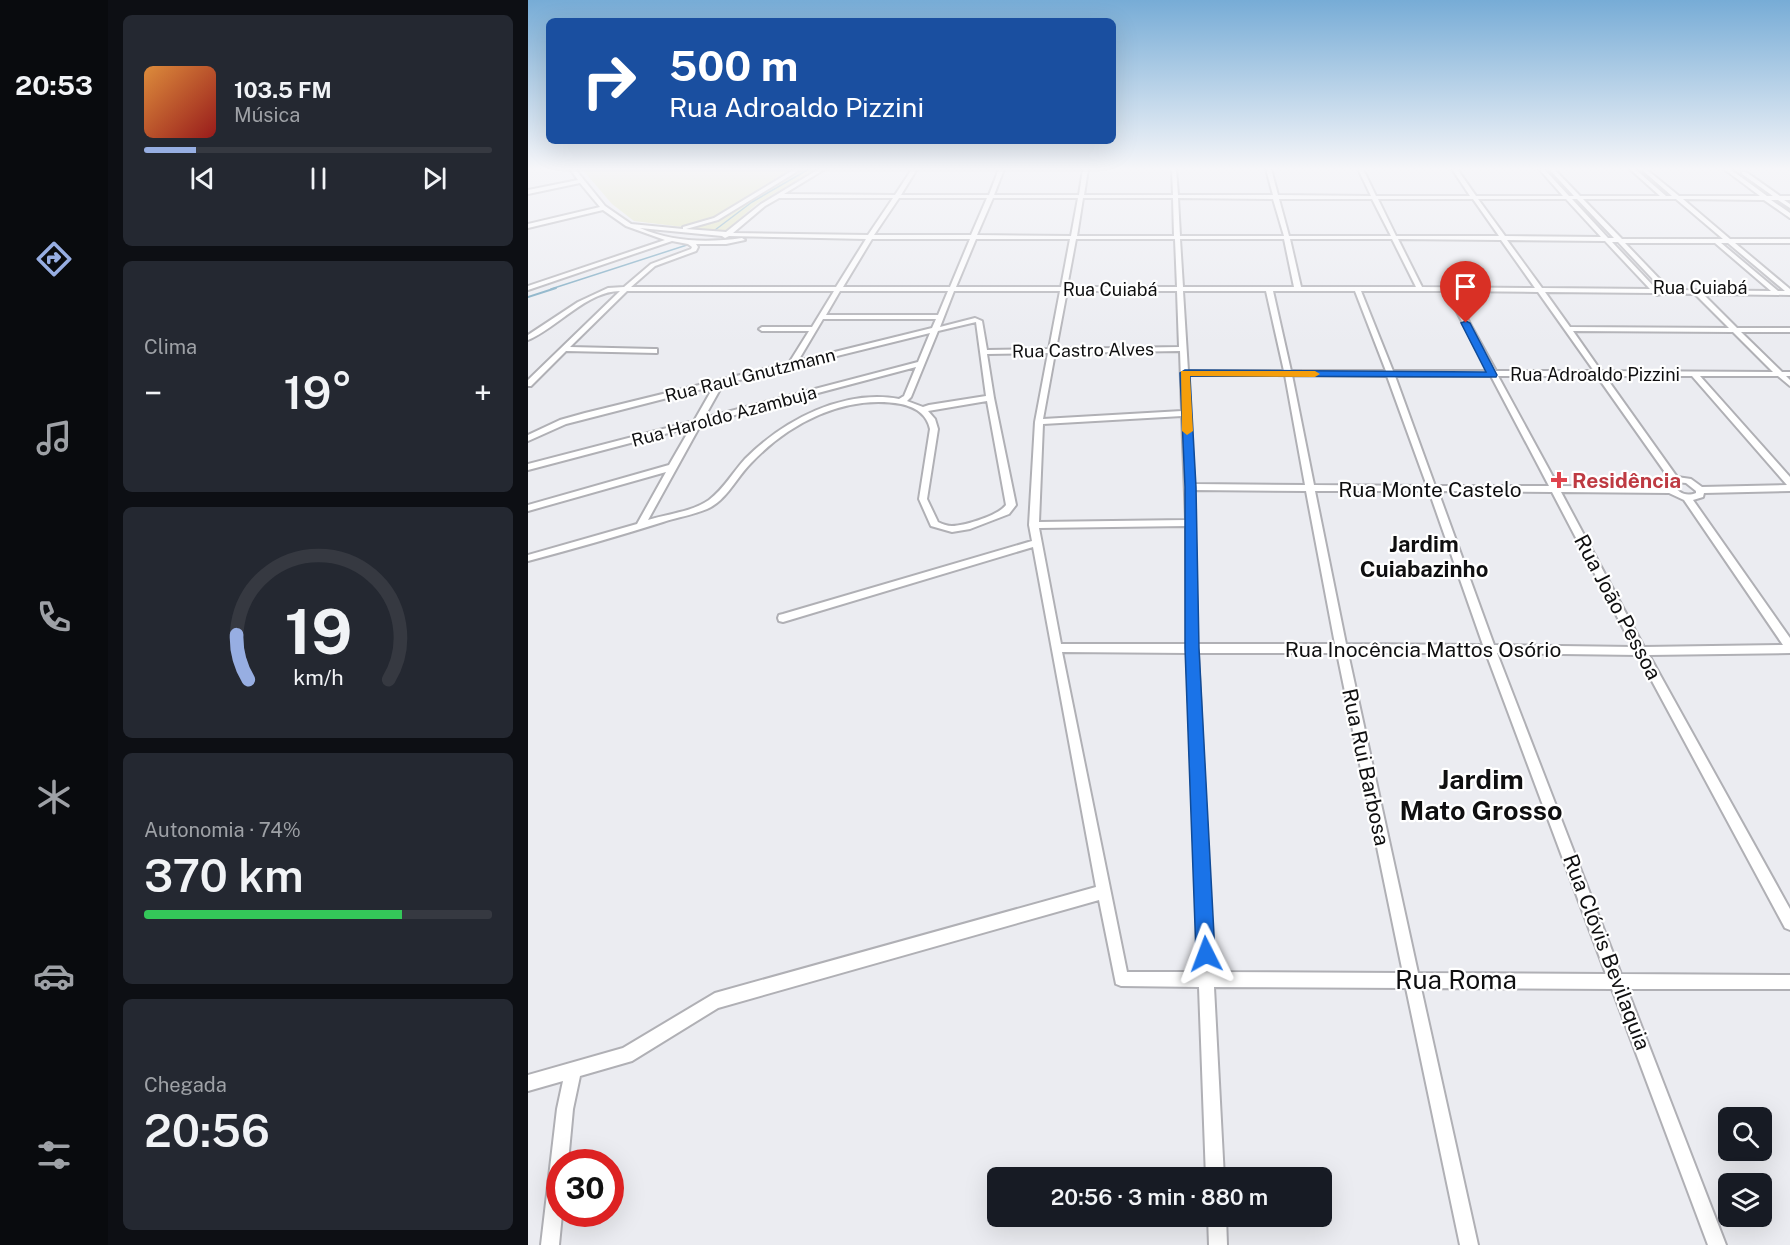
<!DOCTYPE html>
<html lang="pt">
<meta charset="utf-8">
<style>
body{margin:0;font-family:"Public Sans",sans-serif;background:#242831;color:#f1f3f6;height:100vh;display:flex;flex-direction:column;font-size:22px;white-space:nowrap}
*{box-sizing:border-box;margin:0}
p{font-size:20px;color:#9ea1a6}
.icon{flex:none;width:33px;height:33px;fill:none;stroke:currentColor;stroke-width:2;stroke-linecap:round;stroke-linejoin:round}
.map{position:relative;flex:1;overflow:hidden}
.side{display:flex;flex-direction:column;gap:15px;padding:15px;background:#0d0f14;width:420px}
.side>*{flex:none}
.hud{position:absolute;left:18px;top:18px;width:570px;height:126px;border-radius:9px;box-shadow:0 6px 24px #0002;background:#1a4fa0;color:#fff;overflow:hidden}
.tools{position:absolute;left:1190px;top:1107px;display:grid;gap:12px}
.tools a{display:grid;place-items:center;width:54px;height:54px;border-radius:9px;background:#171b24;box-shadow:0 6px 24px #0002;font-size:30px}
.speed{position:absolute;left:18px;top:1149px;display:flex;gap:12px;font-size:30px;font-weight:700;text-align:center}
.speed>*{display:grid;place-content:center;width:78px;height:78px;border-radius:50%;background:#171b24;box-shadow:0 6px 24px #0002;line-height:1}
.speed .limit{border:9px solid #d22;background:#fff;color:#111}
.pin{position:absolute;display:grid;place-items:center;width:51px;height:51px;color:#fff;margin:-62px -26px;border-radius:50% 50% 50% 0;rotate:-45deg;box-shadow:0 0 6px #0007}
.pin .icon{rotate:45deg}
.me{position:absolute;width:66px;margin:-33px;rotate:357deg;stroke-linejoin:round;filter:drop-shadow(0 0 4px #0008)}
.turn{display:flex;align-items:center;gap:21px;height:126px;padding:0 24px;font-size:27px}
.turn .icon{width:78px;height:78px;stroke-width:2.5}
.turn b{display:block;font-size:42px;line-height:51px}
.big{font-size:45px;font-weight:600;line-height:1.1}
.side .card{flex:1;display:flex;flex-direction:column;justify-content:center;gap:9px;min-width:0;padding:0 21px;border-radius:9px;background:#242831}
.side .dial{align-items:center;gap:0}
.dial svg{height:156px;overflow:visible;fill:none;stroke:#363941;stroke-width:7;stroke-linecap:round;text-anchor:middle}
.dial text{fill:#f1f3f6;stroke:none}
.song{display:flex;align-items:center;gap:18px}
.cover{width:72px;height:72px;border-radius:9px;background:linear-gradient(135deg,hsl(30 70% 55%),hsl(0 70% 35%))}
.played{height:6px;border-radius:3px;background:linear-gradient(90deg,#97aee2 15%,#363941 15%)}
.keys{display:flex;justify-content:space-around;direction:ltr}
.heat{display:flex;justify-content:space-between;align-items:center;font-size:33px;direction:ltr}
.charge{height:9px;border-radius:4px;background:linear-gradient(90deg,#34c759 74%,#363941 0)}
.trip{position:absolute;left:459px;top:1167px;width:345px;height:60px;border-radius:9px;background:#171b24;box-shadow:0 6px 24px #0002;font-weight:600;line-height:60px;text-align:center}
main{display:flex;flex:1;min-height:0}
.tabs{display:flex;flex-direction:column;width:108px;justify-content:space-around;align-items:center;background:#090b0e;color:#9ea1a6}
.tabs .icon{width:42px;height:42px}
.tabs .selected{color:#97aee2}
.tabs b{font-size:27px;color:#f1f3f6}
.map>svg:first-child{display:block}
.green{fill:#dfe3bb}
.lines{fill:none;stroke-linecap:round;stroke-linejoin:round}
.stream-far1{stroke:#6da1bb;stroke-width:1.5}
.stream{stroke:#6da1bb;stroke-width:2}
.minor-casing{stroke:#b0b0b5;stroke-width:4}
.minor{fill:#fff;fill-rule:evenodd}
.route{fill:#1a73e8;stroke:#114b97;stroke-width:1.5}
.slow{fill:#f59e0b}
.health-dot{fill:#e0444e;stroke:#fff;stroke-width:2}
.labels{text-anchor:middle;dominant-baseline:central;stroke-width:4.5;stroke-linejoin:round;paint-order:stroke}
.far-street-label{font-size:18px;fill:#0f0f10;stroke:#fff}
.health-label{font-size:21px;font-weight:bold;fill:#be3a42;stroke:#fff;text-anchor:start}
.street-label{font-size:21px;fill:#0f0f10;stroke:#fff}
.neighbourhood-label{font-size:22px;font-weight:bold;fill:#0f0f10;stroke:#fff}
.near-street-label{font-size:26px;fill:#0f0f10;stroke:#fff}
.near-neighbourhood-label{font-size:27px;font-weight:bold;fill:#0f0f10;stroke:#fff}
</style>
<main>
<nav class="tabs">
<b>20:53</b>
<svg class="icon selected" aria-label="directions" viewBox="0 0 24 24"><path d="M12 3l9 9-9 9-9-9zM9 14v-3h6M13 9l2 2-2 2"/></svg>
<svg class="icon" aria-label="music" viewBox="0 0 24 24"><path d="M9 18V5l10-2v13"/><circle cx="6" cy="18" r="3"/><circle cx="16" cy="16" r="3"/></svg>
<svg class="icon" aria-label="phone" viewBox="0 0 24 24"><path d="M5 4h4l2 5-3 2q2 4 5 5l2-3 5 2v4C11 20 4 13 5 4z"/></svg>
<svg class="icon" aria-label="climate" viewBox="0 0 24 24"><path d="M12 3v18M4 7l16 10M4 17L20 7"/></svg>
<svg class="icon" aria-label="car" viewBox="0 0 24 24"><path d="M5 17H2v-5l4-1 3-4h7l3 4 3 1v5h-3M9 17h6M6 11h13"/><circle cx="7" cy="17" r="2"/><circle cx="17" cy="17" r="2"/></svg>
<svg class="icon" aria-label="filters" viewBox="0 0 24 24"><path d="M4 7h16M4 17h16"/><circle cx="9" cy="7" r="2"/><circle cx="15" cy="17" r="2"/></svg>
</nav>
<section class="side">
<div class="card">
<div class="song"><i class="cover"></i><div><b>103.5 FM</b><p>Música</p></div></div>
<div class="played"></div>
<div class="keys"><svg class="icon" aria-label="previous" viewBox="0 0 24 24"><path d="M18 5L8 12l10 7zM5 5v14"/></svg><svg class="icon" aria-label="pause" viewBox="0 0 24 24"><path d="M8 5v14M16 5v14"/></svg><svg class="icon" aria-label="next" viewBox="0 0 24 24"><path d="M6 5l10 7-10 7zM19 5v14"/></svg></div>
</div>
<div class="card"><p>Clima</p>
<div class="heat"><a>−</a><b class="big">19°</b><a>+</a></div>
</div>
<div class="card dial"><svg viewBox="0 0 100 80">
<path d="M14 69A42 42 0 1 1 86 69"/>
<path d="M14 69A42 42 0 0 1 8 46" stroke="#97aee2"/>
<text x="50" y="56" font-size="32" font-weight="700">19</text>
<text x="50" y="72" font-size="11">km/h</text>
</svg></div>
<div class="card"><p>Autonomia · 74%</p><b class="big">370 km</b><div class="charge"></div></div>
<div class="card"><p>Chegada</p><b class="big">20:56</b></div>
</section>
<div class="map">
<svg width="1262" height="1245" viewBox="0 0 1262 1245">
<rect width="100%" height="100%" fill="#ebecf1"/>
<!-- green -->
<polygon class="green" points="54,169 288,169 230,203 196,232 106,221 84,204"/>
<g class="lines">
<!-- stream-far1 -->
<g class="stream-far1">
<polyline points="187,230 224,202 281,169"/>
<polyline points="23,289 162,244"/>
</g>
<!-- stream -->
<polyline class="stream" points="0,297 28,288"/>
<!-- minor casing -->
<g class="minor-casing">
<g id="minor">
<path d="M 42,169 L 47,169 L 77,206 L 103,224 L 155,229 L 155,227 L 186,218 L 267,169 L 273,169 L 190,220 L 158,229 L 198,232 L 233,204 L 291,169 L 297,169 L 256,194 L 367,195 L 384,169 L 389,169 L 373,195 L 461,195 L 471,169 L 476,169 L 466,195 L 551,195 L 555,169 L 560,169 L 556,195 L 645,195 L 644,169 L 648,169 L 650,195 L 745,195 L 738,169 L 743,169 L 750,195 L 843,196 L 830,169 L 835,169 L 848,196 L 942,196 L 924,169 L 929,169 L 948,196 L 1035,196 L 1011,169 L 1016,169 L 1041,196 L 1046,196 L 1021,169 L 1026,169 L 1052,196 L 1132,196 L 1102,169 L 1107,169 L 1138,196 L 1144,196 L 1113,169 L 1118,169 L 1151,196 L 1232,196 L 1196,169 L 1202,169 L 1239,196 L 1245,196 L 1214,174 L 1214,172 L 1218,172 L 1252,196 L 1262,196 L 1262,200 L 1256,200 L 1262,204 L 1262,208 L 1250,200 L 1243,200 L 1262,213 L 1262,218 L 1236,200 L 1155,199 L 1202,239 L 1262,239 L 1262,243 L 1207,243 L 1262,289 L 1262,295 L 1175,294 L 1209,328 L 1262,328 L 1262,332 L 1213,332 L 1254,372 L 1262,372 L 1262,376 L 1258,376 L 1262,380 L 1262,386 L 1250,376 L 1172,376 L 1262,477 L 1262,491 L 1176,493 L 1175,497 L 1165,500 L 1262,638 L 1262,653 L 1121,655 L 1262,909 L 1262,930 L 1257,928 L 1110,655 L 969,653 L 1093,974 L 1262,975 L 1262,989 L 1099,989 L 1198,1245 L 1180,1245 L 1084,989 L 893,988 L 950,1245 L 932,1245 L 878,988 L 686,987 L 696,1178 L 678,1178 L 671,987 L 593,986 L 588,984 L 571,900 L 190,1008 L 104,1061 L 52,1076 L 45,1109 L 40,1162 L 32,1162 L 32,1214 L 34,1214 L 31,1245 L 13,1245 L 29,1109 L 35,1081 L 0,1091 L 0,1075 L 95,1048 L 187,993 L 568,887 L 505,547 L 255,622 L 251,621 L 250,618 L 251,615 L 255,614 L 504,541 L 501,525 L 507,422 L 520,353 L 459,354 L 466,398 L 488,505 L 481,514 L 442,529 L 424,532 L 403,526 L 391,499 L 402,429 C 399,414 387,407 373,404 C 317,394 261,423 223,463 C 208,478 199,500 179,509 C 165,515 150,517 135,522 C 91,536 45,549 0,561 L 0,555 L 109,524 L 138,472 L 0,511 L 0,505 L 141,465 L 163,427 L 0,470 L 0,464 L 166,421 L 186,386 L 38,424 L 0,441 L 0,435 L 32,420 L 57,413 L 261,363 L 281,331 L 234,331 L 231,329 L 234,327 L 284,327 L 306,291 L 99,291 L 42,347 L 126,349 L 129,349 L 129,353 L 38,351 L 3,386 L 0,386 L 0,380 L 92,291 C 59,291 29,328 0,340 L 0,335 L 50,302 L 80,288 L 96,287 L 123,264 L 163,249 L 164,247 L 160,244 L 144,241 L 0,290 L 0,286 L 137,240 L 98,226 L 75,210 L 0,228 L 0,224 L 72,207 L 52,183 L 0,194 L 0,190 L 50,180 ZM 251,198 L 365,198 L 340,235 L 205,233 L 237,206 ZM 371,198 L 459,198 L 443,235 L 346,235 ZM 465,198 L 550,198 L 543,236 L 449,235 ZM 555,198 L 645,198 L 646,236 L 549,236 ZM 650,198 L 745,199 L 756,236 L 652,236 ZM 751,199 L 844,199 L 863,236 L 761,236 ZM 850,199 L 945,199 L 971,236 L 868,236 ZM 950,199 L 1038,199 L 1073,237 L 977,236 ZM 1044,199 L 1049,199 L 1086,238 L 1080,238 ZM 1055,199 L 1148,199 L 1195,239 L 1094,239 ZM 112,228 L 194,236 L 197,238 L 201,236 L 338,239 L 308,287 L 103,287 L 127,266 L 168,251 L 170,247 L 168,244 L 198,244 L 217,240 L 214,238 C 179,243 144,242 112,228 ZM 344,239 L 442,239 L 422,287 L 315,287 ZM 448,239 L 542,239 L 533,287 L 428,287 ZM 548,239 L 647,239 L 649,287 L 539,287 ZM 652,239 L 756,239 L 766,287 L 655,287 ZM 762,239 L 864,239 L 888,287 L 773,287 ZM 870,239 L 973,240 L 1007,288 L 894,287 ZM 979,240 L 1077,241 L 1122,289 L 1014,288 ZM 1084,242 L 1090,242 L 1135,290 L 1129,290 ZM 1097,243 L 1187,243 L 1243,291 L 1142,290 ZM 1193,243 L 1200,243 L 1257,291 L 1250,291 ZM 312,291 L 420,291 L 410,315 L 298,315 ZM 426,291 L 532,291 L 521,349 L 459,350 L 454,321 L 447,318 L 412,327 ZM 539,291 L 649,291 L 651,347 L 528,349 ZM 655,291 L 738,291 L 756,371 L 660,371 ZM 745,291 L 827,291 L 858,371 L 763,371 ZM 833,291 L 918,291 L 960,371 L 865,371 ZM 924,291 L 1010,292 L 1066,371 L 968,371 ZM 1017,292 L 1126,293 L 1129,295 C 1140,292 1154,294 1167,294 L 1201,328 L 1042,327 ZM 295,319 L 408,319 L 404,328 L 270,361 ZM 448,322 L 458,396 L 401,405 L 395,407 L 379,401 L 383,397 L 410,331 ZM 1045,331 L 1205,332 L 1245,372 L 1073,371 ZM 402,333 L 390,362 L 176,418 L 195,384 ZM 652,351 L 654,411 L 515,419 L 527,353 ZM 388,367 L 376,396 L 371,399 C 315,389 256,420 217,459 C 205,472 196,489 181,500 C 164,512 139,514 120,520 L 173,424 ZM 660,375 L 757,375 L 777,485 L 666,484 ZM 764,375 L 859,376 L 899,486 L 786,485 ZM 867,376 L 963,376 L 1021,486 L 907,486 ZM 970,376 L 1069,376 L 1141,478 L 1136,483 L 1137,487 L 1030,486 ZM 1077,376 L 1164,376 L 1259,485 L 1174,487 L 1163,479 L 1149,477 ZM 459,401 L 478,505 C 471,515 437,526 424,526 C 419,526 414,524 410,522 L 399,499 L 410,429 L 407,419 L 400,411 ZM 654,416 L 658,520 L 511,522 L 515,424 ZM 1148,482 L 1158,483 L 1168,491 L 1168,493 C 1158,497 1150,493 1145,484 ZM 666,490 L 778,491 L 807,644 L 669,644 ZM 787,491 L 901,491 L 955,645 L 818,644 ZM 910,491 L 1024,492 L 1105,647 L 966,645 ZM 1033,492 L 1141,493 L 1156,500 L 1255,645 L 1116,647 ZM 658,526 L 659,644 L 533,644 L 511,528 ZM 534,652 L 659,653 L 671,972 L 599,972 ZM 670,653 L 809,653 L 875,973 L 685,972 ZM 820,653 L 958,653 L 1078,974 L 890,973 Z"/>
<polygon points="680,1216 698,1216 699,1245 681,1245"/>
</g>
</g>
<!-- minor -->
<use href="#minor" class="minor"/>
</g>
<!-- sky -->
<linearGradient id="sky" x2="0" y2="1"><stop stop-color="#77acd6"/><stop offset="0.49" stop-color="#f6f6f9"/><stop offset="1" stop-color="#f6f6f9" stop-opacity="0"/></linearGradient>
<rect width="1262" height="344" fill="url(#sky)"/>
<!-- route -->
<polygon class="route" points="938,321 942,323 969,375 968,377 662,376 668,487 671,648 687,954 684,961 678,964 671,961 668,954 657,648 657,487 652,373 657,370 958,372 933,323"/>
<!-- slow -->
<polygon class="slow" points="653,371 787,371 792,374 787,377 662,376 665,431 659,435 654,431"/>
<!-- markers -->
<path class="health-dot" d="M1028 471h6v6h6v6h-6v6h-6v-6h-6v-6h6z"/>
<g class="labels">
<!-- far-street labels -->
<g class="far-street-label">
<text x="1172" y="287">Rua Cuiabá</text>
<text x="582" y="289">Rua Cuiabá</text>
<text transform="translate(555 350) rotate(-1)">Rua Castro Alves</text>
<text x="1067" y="374">Rua Adroaldo Pizzini</text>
<text transform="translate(222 375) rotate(-14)">Rua Raul Gnutzmann</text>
<text transform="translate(196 416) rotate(-15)">Rua Haroldo Azambuja</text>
</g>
<!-- health labels -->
<g class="health-label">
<text x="1044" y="480">Residência</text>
</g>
<!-- street labels -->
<g class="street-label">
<text x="902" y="489">Rua Monte Castelo</text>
<text transform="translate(1090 607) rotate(62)">Rua João Pessoa</text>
<text x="895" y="649">Rua Inocência Mattos Osório</text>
<text transform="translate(838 767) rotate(78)">Rua Rui Barbosa</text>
<text transform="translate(1079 952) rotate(69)">Rua Clóvis Bevilaquia</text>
</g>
<!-- neighbourhood labels -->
<g class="neighbourhood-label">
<text x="896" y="544">Jardim<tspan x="896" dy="25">Cuiabazinho</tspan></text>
</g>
<!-- near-street labels -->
<g class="near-street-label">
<text x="928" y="979">Rua Roma</text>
</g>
<!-- near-neighbourhood labels -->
<g class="near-neighbourhood-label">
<text x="953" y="779">Jardim<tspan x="953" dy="31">Mato Grosso</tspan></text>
</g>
</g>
</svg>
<div class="tools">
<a><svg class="icon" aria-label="search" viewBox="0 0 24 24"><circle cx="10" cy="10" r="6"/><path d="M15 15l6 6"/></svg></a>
<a><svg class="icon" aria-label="layers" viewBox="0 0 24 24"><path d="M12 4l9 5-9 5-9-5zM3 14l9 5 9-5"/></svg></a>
</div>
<div class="speed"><div class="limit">30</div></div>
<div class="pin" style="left:938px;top:323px;background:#d93025"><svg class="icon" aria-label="arrive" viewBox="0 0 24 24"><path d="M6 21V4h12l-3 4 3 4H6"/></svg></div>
<svg class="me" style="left:678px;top:954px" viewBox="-20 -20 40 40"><path d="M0-17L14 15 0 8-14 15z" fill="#1a73e8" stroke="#fff" stroke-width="4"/></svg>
<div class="trip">20:56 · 3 min · 880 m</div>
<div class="hud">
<div class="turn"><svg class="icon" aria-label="right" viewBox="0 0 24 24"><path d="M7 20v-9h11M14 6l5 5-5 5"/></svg><div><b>500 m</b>Rua Adroaldo Pizzini</div></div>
</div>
</div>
</main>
